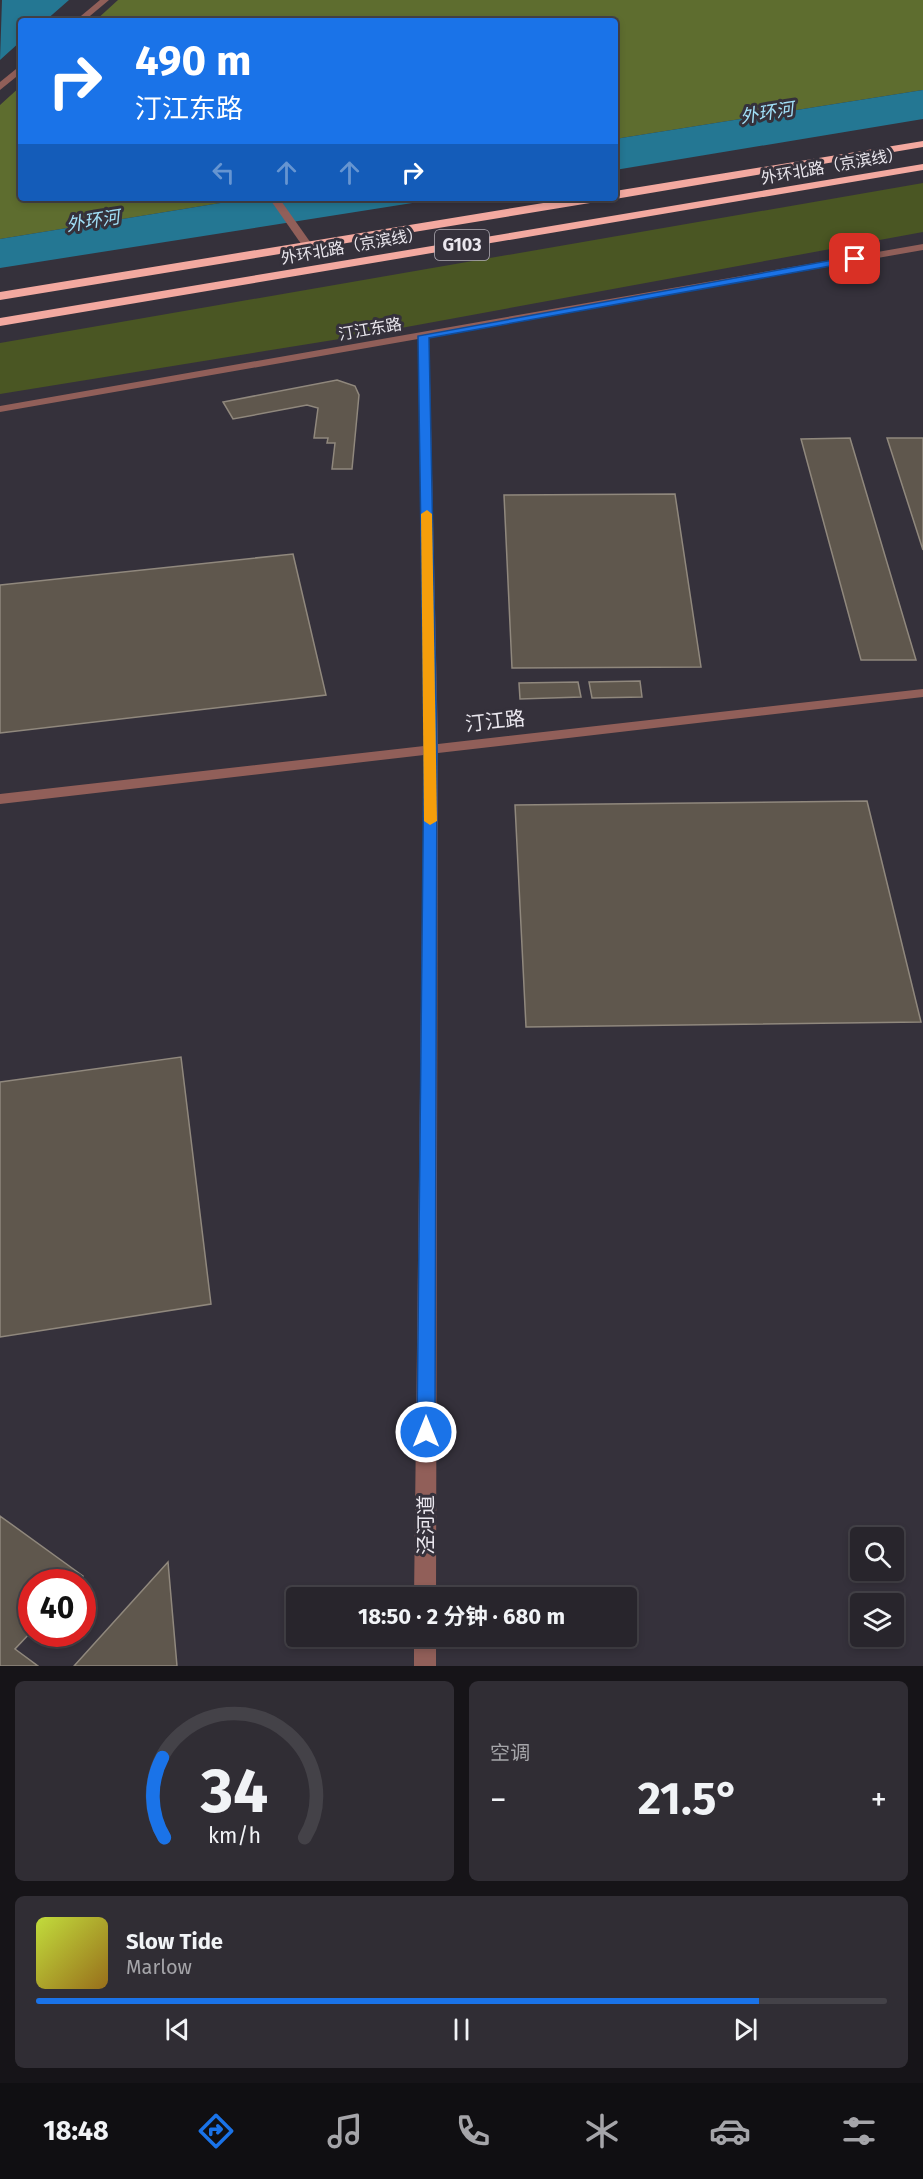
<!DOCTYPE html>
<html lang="zh">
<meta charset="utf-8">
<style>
body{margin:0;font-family:"Fira Sans","Noto Sans SC",sans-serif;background:#302d34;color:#f1f3f6;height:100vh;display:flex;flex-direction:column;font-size:22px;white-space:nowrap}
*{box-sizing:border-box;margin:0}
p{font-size:20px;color:#a5a5a9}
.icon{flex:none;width:33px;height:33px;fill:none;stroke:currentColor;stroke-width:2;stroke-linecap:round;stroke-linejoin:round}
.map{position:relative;height:1666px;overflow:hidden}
.side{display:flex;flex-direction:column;gap:15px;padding:15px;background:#161418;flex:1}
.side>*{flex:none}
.banner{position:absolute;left:18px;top:18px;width:600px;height:183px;border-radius:6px;box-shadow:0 3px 9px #0003,0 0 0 2px #444248;background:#1a73e8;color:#fff;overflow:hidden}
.fabs{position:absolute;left:850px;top:1527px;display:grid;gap:12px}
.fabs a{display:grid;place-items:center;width:54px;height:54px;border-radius:6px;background:#28252c;box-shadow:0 3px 9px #0003,0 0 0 2px #444248;font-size:30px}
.speed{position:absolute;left:18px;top:1569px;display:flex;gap:12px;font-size:30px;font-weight:700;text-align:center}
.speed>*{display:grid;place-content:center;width:78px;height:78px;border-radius:50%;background:#28252c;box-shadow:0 3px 9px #0003,0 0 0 2px #444248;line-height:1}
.speed .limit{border:9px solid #d22;background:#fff;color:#111}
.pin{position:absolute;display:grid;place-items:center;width:51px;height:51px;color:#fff;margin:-26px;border-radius:12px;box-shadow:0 3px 9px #0006}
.me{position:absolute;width:66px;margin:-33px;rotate:0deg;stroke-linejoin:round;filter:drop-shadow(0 0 4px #0008)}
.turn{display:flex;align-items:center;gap:21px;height:126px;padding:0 18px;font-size:27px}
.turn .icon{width:78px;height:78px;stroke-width:2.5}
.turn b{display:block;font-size:42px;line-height:51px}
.lanes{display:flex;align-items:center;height:57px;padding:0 18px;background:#0003;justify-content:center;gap:30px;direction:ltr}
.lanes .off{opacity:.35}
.big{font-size:45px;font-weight:700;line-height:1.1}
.side .card{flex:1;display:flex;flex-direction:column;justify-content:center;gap:9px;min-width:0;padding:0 21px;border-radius:9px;background:#302d34}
.side .dial{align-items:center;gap:0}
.dial svg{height:156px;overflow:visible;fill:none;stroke:#444248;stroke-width:7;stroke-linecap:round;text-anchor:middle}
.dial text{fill:#f1f3f6;stroke:none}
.song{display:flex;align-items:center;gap:18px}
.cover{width:72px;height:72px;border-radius:9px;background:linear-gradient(135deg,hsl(70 70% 55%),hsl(40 70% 35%))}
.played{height:6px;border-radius:3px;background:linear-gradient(90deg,#1a73e8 85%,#444248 85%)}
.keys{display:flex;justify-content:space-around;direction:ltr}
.heat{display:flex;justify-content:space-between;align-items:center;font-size:33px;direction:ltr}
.side .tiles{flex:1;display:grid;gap:15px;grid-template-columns:1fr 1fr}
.card:last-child{grid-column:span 2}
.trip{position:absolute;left:286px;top:1587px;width:351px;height:60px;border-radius:6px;background:#28252c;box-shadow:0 3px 9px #0003,0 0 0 2px #444248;font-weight:700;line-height:60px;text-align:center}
.menu{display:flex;height:96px;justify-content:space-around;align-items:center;background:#100f12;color:#a5a5a9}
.menu .icon{width:42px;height:42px}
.menu .active{color:#1a73e8}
.menu b{font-size:27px;color:#f1f3f6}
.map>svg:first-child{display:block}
.green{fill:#4a5623}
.forest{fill:#5e6d2f}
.water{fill:#247793}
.building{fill:#5f574d;stroke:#90887d;stroke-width:1.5}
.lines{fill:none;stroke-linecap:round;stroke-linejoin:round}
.minor{fill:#915f59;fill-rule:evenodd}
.highway{fill:#f3a9a0;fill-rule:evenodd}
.route{fill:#1a73e8;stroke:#114b97;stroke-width:1.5}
.slow{fill:#f59e0b}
.labels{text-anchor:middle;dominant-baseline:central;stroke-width:6;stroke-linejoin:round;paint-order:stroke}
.far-street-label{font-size:16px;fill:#eae7ee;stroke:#35313b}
.far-water-label{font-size:18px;font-style:italic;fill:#a2e0f8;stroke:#35313b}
.shield{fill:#35313b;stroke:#b4b0b8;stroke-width:1.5}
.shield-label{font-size:18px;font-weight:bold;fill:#eae7ee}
.street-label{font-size:20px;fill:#eae7ee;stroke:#35313b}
</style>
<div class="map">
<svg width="923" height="1666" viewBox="0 0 923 1666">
<rect width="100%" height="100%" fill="#35313b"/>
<!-- green -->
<polygon class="green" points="923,183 923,232 352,337 0,394 0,343"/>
<!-- forest -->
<g class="forest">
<polygon points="118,0 923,0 923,90 615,139 615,21 95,21"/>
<polygon points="21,86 21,198 251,198 0,239 0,105"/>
</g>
<!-- water -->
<g class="water">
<polygon points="2,0 69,0 45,21 21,21 21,41 0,60"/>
<polygon points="923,90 923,119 615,170 615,139"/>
<polygon points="251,198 444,198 0,268 0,239"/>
</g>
<!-- building -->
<g class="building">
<polygon points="337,380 355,386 359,395 352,469 332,469 335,443 327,443 328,438 314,438 318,408 307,405 233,419 223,402"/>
<polygon points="850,438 916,660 861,660 801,439"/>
<polygon points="887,438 923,438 923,550"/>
<polygon points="675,494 701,667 512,668 504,495"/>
<polygon points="293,554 326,695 0,733 0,585"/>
<polygon points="640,681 642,697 592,698 589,682"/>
<polygon points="578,682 581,697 520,699 519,683"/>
<polygon points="867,801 921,1022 526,1027 515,805"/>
<polygon points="181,1057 211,1304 0,1337 0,1082"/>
<polygon points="0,1516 83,1576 77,1582 32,1582 32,1631 15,1649 38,1666 0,1666"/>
<polygon points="168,1562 177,1666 74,1666"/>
</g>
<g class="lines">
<!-- minor -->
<g class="minor">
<polygon points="100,0 109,0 84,21 75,21"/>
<polygon points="21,65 21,73 0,90 0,82"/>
<polygon points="269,198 279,198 313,246 312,248 304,248"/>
<polygon points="923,244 923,250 429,337 438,744 923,689 923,697 438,753 436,1598 414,1598 424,755 0,804 0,794 424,746 418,339 0,412 0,406"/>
<rect x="414" y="1636" width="22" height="30"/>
</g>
<!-- highway -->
<g class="highway">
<polygon points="923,141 923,147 615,199 613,198 615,198 615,191"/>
<polygon points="923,164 923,170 0,326 0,318"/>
<polygon points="574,198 602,198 596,202 0,300 0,292"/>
</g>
</g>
<!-- route -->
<polygon class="route" points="855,256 858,257 858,261 429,338 437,748 435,1432 433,1438 426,1440 420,1438 417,1432 424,748 418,336"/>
<!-- slow -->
<polygon class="slow" points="427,510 432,514 437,821 430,825 424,821 421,514"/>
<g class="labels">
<!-- far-street labels -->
<g class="far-street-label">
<text transform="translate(832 166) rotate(-10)">外环北路（京滨线）</text>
<text transform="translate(352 246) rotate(-10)">外环北路（京滨线）</text>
<text transform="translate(370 329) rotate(-10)">汀江东路</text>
</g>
<!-- far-water labels -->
<g class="far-water-label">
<text transform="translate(767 113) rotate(-9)">外环河</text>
<text transform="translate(93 221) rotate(-9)">外环河</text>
</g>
<!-- shield labels -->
<rect class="shield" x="435" y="230" width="54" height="30" rx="4.5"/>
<g class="shield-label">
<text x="462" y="245">G103</text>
</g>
<!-- street labels -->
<g class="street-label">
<text transform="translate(495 721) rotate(-6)">汀江路</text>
<text transform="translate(426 1525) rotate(-90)">泾河道</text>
</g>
</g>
</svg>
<div class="fabs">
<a><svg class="icon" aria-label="search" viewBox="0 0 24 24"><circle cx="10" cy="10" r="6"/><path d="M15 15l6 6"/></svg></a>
<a><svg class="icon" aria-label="layers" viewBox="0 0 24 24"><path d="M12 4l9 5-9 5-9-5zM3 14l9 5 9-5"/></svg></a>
</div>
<div class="speed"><div class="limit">40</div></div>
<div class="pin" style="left:855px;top:259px;background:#d93025"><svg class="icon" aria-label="arrive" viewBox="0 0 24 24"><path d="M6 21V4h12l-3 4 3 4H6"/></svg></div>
<svg class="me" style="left:426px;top:1432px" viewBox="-20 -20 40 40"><circle r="17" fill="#1a73e8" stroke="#fff" stroke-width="3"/><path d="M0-11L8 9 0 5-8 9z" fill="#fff"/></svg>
<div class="trip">18:50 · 2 分钟 · 680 m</div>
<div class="banner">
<div class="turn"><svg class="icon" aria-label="right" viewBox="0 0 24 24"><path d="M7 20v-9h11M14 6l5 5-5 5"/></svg><div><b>490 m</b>汀江东路</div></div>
<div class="lanes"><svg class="icon off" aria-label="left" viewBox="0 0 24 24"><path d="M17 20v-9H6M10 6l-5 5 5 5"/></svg><svg class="icon off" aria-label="ahead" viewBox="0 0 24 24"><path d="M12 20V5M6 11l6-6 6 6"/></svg><svg class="icon off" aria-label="ahead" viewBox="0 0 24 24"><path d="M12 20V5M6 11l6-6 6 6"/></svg><svg class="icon" aria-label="right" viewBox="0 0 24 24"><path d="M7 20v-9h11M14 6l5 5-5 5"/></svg></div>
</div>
</div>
<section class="side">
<div class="tiles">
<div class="card dial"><svg viewBox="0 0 100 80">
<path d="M14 69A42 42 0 1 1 86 69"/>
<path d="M14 69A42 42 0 0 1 13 28" stroke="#1a73e8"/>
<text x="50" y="56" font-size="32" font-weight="700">34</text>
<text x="50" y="72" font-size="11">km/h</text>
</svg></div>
<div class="card"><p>空调</p>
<div class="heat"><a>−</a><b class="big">21.5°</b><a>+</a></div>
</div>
<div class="card">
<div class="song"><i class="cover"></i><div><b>Slow Tide</b><p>Marlow</p></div></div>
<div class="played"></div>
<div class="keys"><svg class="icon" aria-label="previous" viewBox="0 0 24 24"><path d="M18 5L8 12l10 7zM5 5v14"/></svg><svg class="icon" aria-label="pause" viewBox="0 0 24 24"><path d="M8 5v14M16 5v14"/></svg><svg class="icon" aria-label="next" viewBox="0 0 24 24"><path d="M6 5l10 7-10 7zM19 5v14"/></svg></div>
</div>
</div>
</section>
<nav class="menu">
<b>18:48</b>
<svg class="icon active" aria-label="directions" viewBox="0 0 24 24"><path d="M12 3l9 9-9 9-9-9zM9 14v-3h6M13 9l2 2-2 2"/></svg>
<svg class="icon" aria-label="music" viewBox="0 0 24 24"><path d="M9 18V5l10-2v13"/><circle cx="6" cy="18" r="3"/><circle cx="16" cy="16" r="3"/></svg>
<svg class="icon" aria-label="phone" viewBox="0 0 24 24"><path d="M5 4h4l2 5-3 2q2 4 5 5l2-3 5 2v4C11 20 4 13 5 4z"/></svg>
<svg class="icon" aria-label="climate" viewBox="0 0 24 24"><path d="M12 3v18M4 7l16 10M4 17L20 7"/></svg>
<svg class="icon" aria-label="car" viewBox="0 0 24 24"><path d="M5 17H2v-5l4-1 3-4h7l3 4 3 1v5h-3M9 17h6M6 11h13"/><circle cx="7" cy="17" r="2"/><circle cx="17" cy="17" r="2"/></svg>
<svg class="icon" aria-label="filters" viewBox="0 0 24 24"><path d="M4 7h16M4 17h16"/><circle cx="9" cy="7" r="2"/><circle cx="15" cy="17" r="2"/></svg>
</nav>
